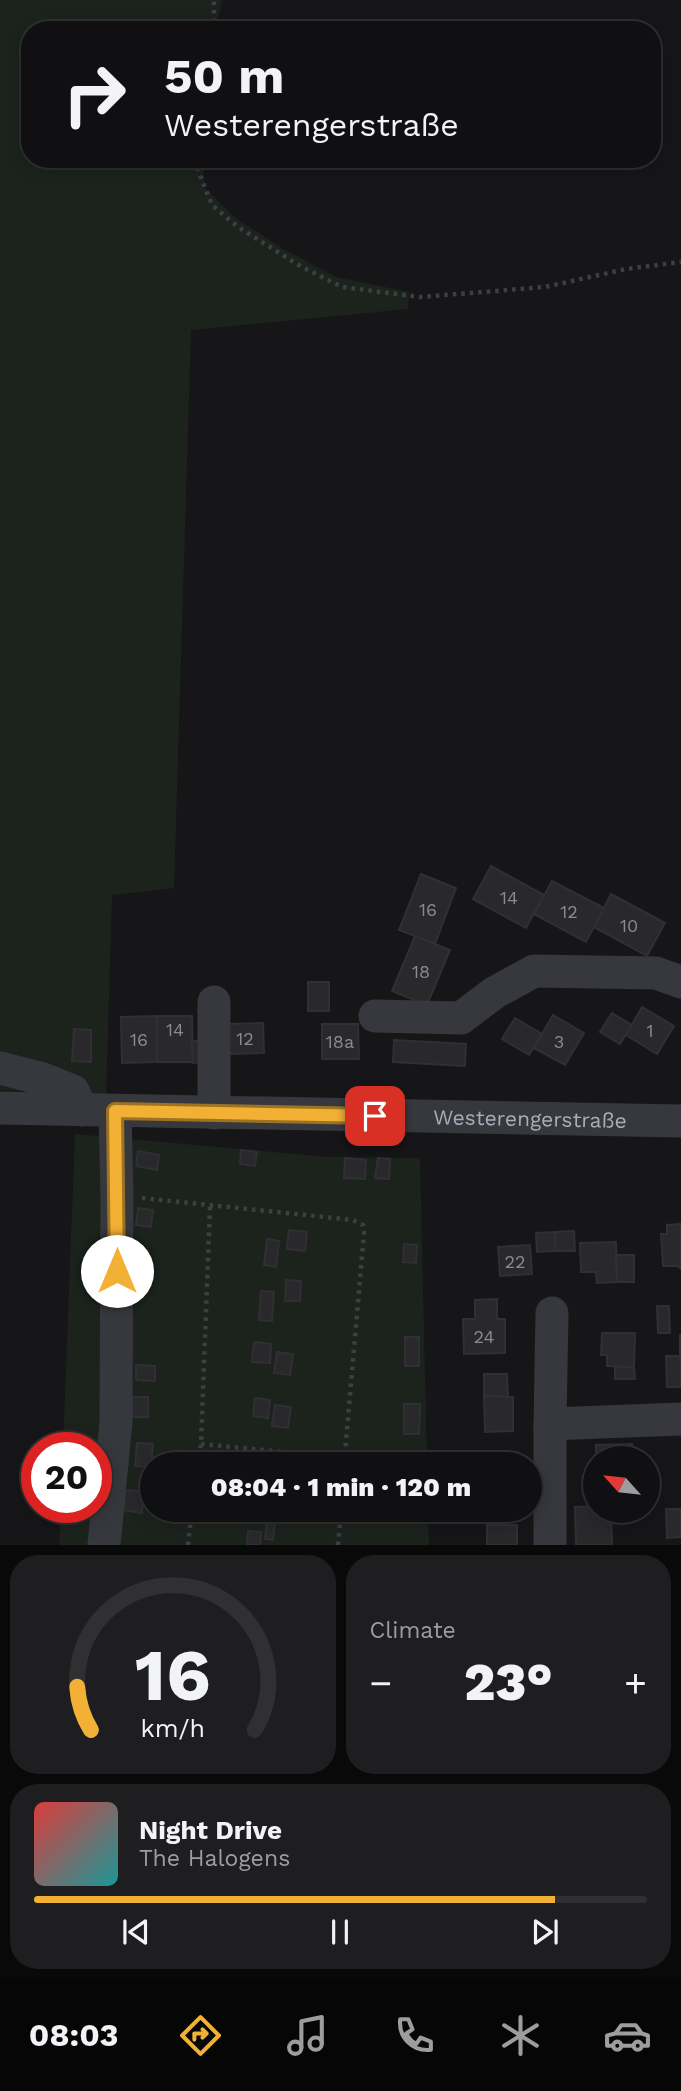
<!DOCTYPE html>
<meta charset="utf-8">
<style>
body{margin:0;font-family:"Work Sans",sans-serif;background:#1e1e20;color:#f1f3f6;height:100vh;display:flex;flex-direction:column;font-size:26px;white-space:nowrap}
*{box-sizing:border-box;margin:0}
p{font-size:23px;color:#9c9d9f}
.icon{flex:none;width:38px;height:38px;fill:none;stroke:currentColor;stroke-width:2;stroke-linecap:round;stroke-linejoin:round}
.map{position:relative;height:1545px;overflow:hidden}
.details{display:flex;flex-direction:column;gap:10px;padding:10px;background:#09090a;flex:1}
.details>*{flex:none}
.hud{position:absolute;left:21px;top:21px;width:640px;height:147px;border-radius:28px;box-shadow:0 4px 18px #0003,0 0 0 2px #303032;background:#101012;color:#f1f3f6;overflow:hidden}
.needle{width:46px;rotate:297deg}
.tools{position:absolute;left:583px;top:1446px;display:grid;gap:14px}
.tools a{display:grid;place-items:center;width:77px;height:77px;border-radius:50%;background:#101012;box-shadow:0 4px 18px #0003,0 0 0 2px #303032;font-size:35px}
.speed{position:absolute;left:21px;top:1432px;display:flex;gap:14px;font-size:35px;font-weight:700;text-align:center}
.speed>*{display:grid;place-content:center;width:91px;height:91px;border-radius:50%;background:#101012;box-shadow:0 4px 18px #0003,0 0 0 2px #303032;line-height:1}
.speed .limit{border:10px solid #d22;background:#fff;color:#111}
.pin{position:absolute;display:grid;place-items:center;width:60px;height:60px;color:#fff;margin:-30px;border-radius:14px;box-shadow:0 4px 10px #0006}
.me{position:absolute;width:77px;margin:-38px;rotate:0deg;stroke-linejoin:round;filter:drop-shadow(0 0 5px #0008)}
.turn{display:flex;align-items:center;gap:24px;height:147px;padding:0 28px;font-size:32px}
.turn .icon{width:91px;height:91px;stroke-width:2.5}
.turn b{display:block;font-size:49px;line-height:60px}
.big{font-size:52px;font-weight:800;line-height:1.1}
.details .widget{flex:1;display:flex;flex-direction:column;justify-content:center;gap:10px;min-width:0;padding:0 24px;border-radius:28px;background:#1e1e20}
.details .dial{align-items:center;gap:0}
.dial svg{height:182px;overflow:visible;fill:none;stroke:#303032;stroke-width:7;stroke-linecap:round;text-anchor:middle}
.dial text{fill:#f1f3f6;stroke:none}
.song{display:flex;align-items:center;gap:21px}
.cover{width:84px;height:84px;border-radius:10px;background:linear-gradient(135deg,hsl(0 70% 55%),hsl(180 70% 35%))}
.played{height:7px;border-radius:4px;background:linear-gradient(90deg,#f2b134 85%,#303032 85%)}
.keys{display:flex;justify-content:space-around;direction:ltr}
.heat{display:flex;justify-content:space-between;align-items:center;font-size:38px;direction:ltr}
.details .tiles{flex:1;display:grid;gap:10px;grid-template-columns:1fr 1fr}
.widget:last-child{grid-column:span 2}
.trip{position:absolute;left:140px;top:1452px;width:402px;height:70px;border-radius:35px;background:#101012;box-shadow:0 4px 18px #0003,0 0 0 2px #303032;font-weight:800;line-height:70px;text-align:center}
.dock{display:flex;height:112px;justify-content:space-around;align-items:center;background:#060607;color:#9c9d9f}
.dock .icon{width:49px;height:49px}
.dock .on{color:#f2b134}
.dock b{font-size:32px;color:#f1f3f6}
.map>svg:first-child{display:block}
.green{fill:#1c231d}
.building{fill:#29292c;stroke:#303034;stroke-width:2}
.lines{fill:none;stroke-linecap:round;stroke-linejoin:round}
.path{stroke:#3d3f44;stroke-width:4.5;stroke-dasharray:3.5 5;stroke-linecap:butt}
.minor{stroke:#37383d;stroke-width:33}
.route-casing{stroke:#9d7322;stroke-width:18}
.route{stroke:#f2b134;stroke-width:12}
.labels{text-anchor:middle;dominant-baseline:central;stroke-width:7;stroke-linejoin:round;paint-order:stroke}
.number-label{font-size:18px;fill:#888b94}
.street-label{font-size:21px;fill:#a8adb8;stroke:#111113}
</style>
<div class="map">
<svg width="681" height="1545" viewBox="0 0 681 1545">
<rect width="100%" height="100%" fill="#161618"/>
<!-- green -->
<g class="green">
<polygon points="0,0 222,0 216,30 30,30 30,159 202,159 205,188 233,216 280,247 336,277 409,292 408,309 191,330 174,888 112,895 106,1096 0,1090"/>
<polygon points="75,1134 327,1157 420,1158 427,1465 152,1465 152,1510 428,1510 429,1545 59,1545 61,1507 96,1507 96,1447 63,1447"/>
</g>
<!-- building -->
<g class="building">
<polygon points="491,866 544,895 526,928 473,899"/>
<polygon points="421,874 456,888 435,944 399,930"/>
<polygon points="552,881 604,908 586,942 534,914"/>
<polygon points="611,894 665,923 647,956 594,927"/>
<polygon points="415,936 450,950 427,1005 392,991"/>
<rect x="308" y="982" width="21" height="29"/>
<polygon points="642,1007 674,1026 657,1054 626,1035"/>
<polygon points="612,1013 632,1025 620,1044 600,1032"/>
<polygon points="553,1015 584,1033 565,1065 534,1048"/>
<polygon points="157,1016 192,1016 193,1062 157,1062"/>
<polygon points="157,1016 157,1062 122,1063 121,1017"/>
<polygon points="515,1018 542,1034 529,1055 502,1039"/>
<polygon points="263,1023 264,1053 227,1054 226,1024"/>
<polygon points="322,1024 358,1024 359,1059 322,1059"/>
<polygon points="74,1029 91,1030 91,1062 72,1061"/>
<polygon points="394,1040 466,1044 465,1066 393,1062"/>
<polygon points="192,1041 205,1041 204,1062 193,1063"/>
<polygon points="241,1150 257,1152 255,1166 240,1164"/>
<polygon points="138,1151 159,1155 157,1170 136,1166"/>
<polygon points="345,1158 366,1160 365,1179 344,1178"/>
<polygon points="378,1158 390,1159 389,1179 375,1178"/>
<polygon points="138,1208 153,1210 151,1227 136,1225"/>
<polygon points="681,1224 681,1269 678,1266 663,1266 661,1234 667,1234 667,1225"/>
<polygon points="289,1230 307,1232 305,1251 287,1249"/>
<polygon points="574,1231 575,1251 555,1251 555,1232"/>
<polygon points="555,1232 555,1251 537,1252 536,1233"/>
<polygon points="267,1239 279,1241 276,1267 264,1265"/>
<polygon points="616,1242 617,1282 597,1283 596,1272 581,1272 580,1243"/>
<polygon points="404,1244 417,1245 416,1263 403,1262"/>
<polygon points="530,1245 532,1274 500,1276 498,1247"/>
<polygon points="616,1255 634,1255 634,1282 617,1282"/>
<rect x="133" y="1270" width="11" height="22"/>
<polygon points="286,1280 301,1281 300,1301 285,1301"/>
<polygon points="261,1291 274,1292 272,1321 259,1320"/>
<polygon points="497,1299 497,1319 505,1319 505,1353 464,1354 463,1319 475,1319 475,1300"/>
<polygon points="657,1306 669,1306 670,1333 658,1333"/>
<polygon points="602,1333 635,1333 634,1367 607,1366 607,1355 601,1355"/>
<polygon points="680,1334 681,1387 667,1387 666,1356 680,1356"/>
<rect x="405" y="1337" width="14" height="29"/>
<polygon points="254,1342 271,1344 270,1363 252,1362"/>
<polygon points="277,1352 293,1354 290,1375 274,1373"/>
<polygon points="136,1365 155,1366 155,1381 136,1380"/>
<polygon points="615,1367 634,1367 635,1379 615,1379"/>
<polygon points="484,1374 507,1374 508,1397 484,1396"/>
<polygon points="484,1396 513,1397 513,1431 485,1432"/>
<rect x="132" y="1397" width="16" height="20"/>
<polygon points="255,1398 270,1400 268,1418 253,1416"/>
<polygon points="404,1404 420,1404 419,1434 404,1434"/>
<polygon points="275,1405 291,1407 288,1428 272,1426"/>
<polygon points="137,1443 153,1444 151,1467 135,1466"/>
<polygon points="632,1444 632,1458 596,1458 596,1445"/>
<rect x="465" y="1452" width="27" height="13"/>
<polygon points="126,1490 144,1492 142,1513 123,1510"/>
<polygon points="595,1506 595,1510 611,1510 612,1545 576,1545 575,1507"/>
<polygon points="666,1509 681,1509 681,1537 667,1538"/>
<polygon points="267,1519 275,1520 273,1540 265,1539"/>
<rect x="487" y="1525" width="30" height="20"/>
<polygon points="248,1531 261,1532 260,1545 247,1545"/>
</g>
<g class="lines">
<!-- path -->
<g class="path">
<polyline points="211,30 214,20 214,0"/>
<polyline points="198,159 198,170 212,205 238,227 302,267 342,287 420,297 545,287 626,269 681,262"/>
<polyline points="142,1198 353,1220 363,1225 364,1233 344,1465"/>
<polyline points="201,1444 345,1458"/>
<polyline points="198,1465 201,1444 210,1206"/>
<polyline points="188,1545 192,1510"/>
<polyline points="338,1545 341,1510"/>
</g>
<!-- minor -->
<g class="minor">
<polyline points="375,1016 461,1018 494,993 534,971 656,973 681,982"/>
<polyline points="0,1068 43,1079 73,1091 82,1110"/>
<path id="s1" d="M 0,1108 L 681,1121"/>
<polyline points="214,1113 214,1002"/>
<polyline points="550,1424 552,1313"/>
<polyline points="104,1545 116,1422 117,1196 115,1111"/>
<polyline points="550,1545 550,1424 681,1419"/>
</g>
</g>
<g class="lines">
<!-- route casing -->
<g class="route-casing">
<polyline id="route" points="117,1271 115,1111 375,1116"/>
</g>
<!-- route -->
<use href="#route" class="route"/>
</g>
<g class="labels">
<!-- number labels -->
<g class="number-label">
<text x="509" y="897">14</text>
<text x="428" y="909">16</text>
<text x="569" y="911">12</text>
<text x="629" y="925">10</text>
<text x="421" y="971">18</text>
<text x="175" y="1029">14</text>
<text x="650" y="1030">1</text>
<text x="245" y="1038">12</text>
<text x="139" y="1039">16</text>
<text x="340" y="1041">18a</text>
<text x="559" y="1041">3</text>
<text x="515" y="1261">22</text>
<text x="484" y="1336">24</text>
</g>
<!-- street labels -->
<g class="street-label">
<text stroke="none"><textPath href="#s1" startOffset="530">Westerengerstraße</textPath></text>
</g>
</g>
</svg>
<div class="tools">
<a><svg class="needle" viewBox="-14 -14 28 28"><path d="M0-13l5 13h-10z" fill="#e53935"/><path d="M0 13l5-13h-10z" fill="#9c9d9f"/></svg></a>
</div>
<div class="speed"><div class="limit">20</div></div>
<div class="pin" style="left:375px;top:1116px;background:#d93025"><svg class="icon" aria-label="arrive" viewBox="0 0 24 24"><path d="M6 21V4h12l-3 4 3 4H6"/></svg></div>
<svg class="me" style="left:117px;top:1271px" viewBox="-20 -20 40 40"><circle r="19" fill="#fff"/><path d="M0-13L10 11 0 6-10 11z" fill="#f2b134"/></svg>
<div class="trip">08:04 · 1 min · 120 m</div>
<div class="hud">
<div class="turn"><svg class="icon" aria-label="right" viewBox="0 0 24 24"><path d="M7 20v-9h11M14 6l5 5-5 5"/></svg><div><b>50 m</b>Westerengerstraße</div></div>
</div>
</div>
<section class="details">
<div class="tiles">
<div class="widget dial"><svg viewBox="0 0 100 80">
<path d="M14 69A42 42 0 1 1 86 69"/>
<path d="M14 69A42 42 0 0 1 8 50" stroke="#f2b134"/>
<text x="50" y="56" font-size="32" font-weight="700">16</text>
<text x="50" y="72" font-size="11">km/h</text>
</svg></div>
<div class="widget"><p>Climate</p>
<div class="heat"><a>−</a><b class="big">23°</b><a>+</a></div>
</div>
<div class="widget">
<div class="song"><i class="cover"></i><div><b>Night Drive</b><p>The Halogens</p></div></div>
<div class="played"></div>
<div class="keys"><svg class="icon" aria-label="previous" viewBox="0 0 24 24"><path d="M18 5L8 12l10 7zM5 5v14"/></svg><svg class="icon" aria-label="pause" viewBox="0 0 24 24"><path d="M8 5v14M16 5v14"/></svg><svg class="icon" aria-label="next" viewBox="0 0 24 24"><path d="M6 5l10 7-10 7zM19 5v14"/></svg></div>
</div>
</div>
</section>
<nav class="dock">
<b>08:03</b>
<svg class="icon on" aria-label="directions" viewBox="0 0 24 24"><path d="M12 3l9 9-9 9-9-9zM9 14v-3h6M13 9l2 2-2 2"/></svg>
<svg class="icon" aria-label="music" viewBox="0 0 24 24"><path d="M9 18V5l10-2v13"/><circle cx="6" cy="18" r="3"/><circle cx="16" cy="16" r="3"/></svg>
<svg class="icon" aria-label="phone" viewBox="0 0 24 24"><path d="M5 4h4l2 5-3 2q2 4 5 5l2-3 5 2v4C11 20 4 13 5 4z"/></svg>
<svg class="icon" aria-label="climate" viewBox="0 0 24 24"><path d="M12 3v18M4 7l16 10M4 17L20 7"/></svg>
<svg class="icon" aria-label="car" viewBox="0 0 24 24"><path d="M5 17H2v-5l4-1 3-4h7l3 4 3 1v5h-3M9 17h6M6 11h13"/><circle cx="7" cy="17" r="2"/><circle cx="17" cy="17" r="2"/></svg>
</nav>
